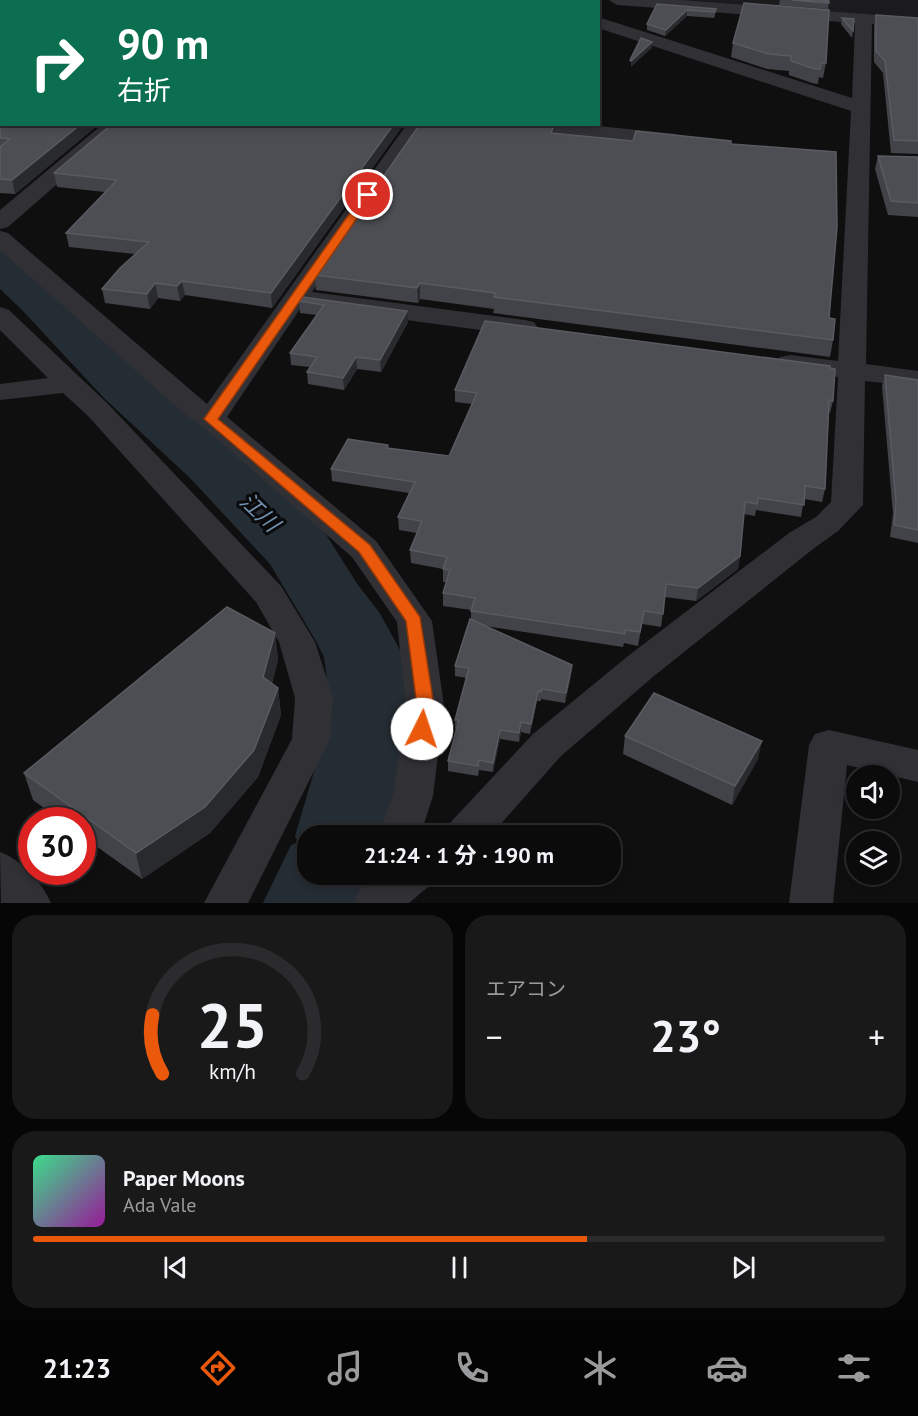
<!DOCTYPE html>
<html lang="ja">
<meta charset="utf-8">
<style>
body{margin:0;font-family:"PT Sans","Noto Sans JP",sans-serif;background:#19191a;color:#f1f3f6;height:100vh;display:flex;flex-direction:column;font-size:22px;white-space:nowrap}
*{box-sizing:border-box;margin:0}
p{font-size:20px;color:#9a9b9d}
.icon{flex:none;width:33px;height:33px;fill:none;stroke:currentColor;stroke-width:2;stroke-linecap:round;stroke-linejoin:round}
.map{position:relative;height:903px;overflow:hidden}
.side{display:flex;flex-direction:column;gap:12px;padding:12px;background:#060607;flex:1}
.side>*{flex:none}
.top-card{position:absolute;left:0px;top:0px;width:600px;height:126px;box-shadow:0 3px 9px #0003,0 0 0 2px #2b2b2d;background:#0b6e4f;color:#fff;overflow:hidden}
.tools{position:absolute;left:846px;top:765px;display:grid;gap:12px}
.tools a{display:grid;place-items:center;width:54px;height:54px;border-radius:50%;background:#0b0b0c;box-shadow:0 3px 9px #0003,0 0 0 2px #2b2b2d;font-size:30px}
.speed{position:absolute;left:18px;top:807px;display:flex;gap:12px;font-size:30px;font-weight:700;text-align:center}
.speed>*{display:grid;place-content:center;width:78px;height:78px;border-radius:50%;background:#0b0b0c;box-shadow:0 3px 9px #0003,0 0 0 2px #2b2b2d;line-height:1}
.speed .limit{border:9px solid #d22;background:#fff;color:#111}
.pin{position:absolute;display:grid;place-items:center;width:51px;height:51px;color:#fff;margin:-26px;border:3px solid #fff;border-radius:50%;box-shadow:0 2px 6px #0007}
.me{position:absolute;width:66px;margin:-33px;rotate:4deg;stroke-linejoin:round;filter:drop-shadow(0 0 4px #0008)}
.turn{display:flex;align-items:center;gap:21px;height:126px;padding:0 18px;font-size:27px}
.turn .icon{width:78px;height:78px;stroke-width:2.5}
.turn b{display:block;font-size:42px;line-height:51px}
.big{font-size:45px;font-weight:700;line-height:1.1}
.side .widget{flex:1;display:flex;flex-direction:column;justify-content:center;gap:9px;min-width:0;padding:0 21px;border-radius:24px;background:#19191a}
.side .dial{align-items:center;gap:0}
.dial svg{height:156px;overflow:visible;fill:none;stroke:#2b2b2d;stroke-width:7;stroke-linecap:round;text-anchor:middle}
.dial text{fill:#f1f3f6;stroke:none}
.song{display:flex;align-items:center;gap:18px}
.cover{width:72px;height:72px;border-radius:9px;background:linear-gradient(135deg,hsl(150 70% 55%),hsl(300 70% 35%))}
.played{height:6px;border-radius:3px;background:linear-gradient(90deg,#ea580c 65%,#2b2b2d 65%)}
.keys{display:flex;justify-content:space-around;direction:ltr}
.heat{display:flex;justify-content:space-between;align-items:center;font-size:33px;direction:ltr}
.side .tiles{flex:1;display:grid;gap:12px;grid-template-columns:1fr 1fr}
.widget:last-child{grid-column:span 2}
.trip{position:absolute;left:297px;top:825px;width:324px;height:60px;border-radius:24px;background:#0b0b0c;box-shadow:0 3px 9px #0003,0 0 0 2px #2b2b2d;font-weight:700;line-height:60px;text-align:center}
.tabs{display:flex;height:96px;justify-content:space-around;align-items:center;background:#040405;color:#9a9b9d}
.tabs .icon{width:42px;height:42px}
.tabs .on{color:#ea580c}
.tabs b{font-size:27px;color:#f1f3f6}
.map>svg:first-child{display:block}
.built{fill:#1b1b1d}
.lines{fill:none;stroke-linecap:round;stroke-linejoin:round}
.river{fill:#252d34;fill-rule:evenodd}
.street{fill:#303035;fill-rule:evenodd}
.wall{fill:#424348}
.shaded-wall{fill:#292a2d}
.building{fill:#4c4e53;stroke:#595b62;stroke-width:1.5}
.route{fill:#ea580c;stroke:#983908;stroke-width:1.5}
.labels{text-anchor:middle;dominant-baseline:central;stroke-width:6;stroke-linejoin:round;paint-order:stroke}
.water-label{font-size:22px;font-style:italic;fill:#7291b1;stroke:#0a0a0b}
</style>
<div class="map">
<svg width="918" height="903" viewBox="0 0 918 903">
<rect width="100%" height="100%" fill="#0f0f10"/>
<!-- built -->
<polygon class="built" points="655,0 918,0 918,19"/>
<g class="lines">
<!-- river -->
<polygon class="river" points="0,245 19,250 62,286 148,372 238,450 325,533 358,585 379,612 404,657 409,679 404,758 387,836 308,836 308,874 371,874 359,903 263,903 291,845 298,842 295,836 318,758 324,719 327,679 324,657 316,641 270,564 190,478 104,398 22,310 0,289"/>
<!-- street -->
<g class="street">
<polygon points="57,0 73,0 56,2"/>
<polygon points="494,0 510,0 493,2"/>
<polygon points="524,0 543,0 544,2 525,2"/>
<polygon points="609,0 681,0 918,18 918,28 872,24 866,364 918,371 918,387 865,381 863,505 838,531 813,549 654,676 561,756 490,836 443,836 449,824 533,734 628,656 789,533 816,517 831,502 838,377 780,369 776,363 780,357 790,355 838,361 851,111 598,28 598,17 852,98 855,23 617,5"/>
<rect x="0" y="69" width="2" height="12"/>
<polygon points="103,124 126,124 8,227 0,229 0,210"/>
<polygon points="407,124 427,124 312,292 525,320 534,322 538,328 534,334 525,336 302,306 227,417 376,541 432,621 444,706 433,796 420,836 378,836 393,796 406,706 397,622 352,557 201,425 188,417 0,250 0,231 8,233 207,404"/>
<polygon points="502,124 579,124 676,134 683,136 686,140 683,144 676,146 512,130 505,128"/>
<polygon points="0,307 9,310 108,404 281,586 315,642 333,698 330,739 248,903 204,903 292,739 295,698 279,642 256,602 88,416 63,393 0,400 0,384 48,378 0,330"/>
<polygon points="829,730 918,750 918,782 847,765 833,903 789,903 809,745 815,734"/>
<path d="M 0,852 C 23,861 41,881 51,903 L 1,903 Z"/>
<polygon points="380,874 434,874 428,887 409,903 354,903 360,889"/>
</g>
</g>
<!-- wall -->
<g class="wall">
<polygon points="780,0 819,0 829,1 828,9 779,5"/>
<polygon points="657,4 716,9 715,15 714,18 687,16 665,36 647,30 647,24"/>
<polygon points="2,6 2,37 0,37 0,7"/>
<polygon points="876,15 918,18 918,154 891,153 883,73 874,62 874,26"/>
<polygon points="842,18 853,31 852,38 841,24"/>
<polygon points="733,43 827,57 823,78 819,77 818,84 812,83 789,75 789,71 767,69 731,57"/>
<polygon points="0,79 2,124 99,124 15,194 0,193"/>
<polygon points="404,124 272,308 185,295 180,301 158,298 150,309 105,303 102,289 135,254 69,247 66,233 105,192 57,187 54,173"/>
<polygon points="555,133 633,141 731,144 829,318 833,340 830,357 493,313 494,309 420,299 418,303 316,290 315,275"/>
<polygon points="878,156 918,157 918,217 888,215 875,169"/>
<polygon points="302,297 408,322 381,372 357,369 344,390 308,384 307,372 310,367 291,365 290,353 317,315 300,313 299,301"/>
<polygon points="885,375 918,380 918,543 890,537 893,514 882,386"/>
<polygon points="455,390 833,401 830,413 829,412 825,489 822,502 804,499 801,517 756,510 755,516 744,514 740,556 738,569 696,601 665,597 661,627 642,624 638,646 624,643 623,647 485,626 572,665 571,675 565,703 541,699 541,701 537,701 530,734 521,732 519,742 500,739 493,772 479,770 478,776 448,771 448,761 456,730 455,729 455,720 467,678 455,676 455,666 471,620 471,610 443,606 443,593 446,582 443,582 443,569 411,563 410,550 417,533 399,530 398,517 409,493 332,481 331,469 388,445 388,448 449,456 472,404 455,402"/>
<polygon points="275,633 278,660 272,684 278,688 281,715 258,777 210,833 142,879 82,836 82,820 61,820 33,800 24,773"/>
<polygon points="625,736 758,759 732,805 623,754"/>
</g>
<!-- shaded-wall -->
<g class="shaded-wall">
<polygon points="36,0 50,0 48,2 34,2"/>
<polygon points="687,10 687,16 665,36 666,30"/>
<polygon points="652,42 652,48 631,67 631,61"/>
<polygon points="81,124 99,124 15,194 12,180"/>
<polygon points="394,124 404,124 272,308 271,293"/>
<polygon points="555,124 555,137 551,133"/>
<polygon points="182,281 185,295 180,301 177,286"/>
<polygon points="155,283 158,298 150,309 147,294"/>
<polygon points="420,283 420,299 418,303 417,288"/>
<polygon points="407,311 408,322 381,372 380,360"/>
<polygon points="356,357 357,369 344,390 343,378"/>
<polygon points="740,556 738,569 696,601 698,588"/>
<polygon points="275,633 278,660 267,704 263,677"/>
<polygon points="572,665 571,675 565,703 566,693"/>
<polygon points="278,688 281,715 258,777 210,833 142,879 136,853"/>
<polygon points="538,691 537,701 530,734 531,724"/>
<polygon points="521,722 521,732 519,742 519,733"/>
<polygon points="500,730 500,739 493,772 493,763"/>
<polygon points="762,741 758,759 732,805 735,786"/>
</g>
<!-- building -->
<g class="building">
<polygon points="2,0 36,0 34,2 2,2"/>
<polygon points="792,0 819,0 829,1 829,3"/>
<polygon points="744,3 829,10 826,63 821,63 820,69 815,69 791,61 791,56 769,54 733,43"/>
<polygon points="657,4 716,9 715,12 687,10 666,30 647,24"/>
<polygon points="2,6 2,26 0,26 0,7"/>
<polygon points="876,15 918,18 918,141 894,140 885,61 876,51"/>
<polygon points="842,18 854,19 853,31"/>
<polygon points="641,38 652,42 631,61 630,60"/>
<polygon points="2,78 2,124 81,124 12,180 0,179 0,147 10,139 0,138 0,79"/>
<polygon points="112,124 394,124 271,293 182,281 177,286 155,283 147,294 102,289 120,268 149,242 66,233 117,180 54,173"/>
<polygon points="420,124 555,124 551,133 633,141 636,131 731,141 731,144 836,152 837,227 829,318 835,319 833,340 494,297 495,293 420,283 417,288 315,275"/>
<polygon points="878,156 918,157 918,203 891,201"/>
<polygon points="302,297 407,311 380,360 356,357 343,378 307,372 317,357 290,353 324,305 299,301"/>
<polygon points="485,321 830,366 830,368 835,369 833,401 829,400 825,489 805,486 804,505 758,498 757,504 745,502 740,556 698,588 666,584 663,614 644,611 640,632 625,630 625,634 471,611 475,598 443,593 450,570 443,569 447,557 410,550 422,521 398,517 415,482 331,469 348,439 388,445 387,448 449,456 477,393 455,390"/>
<polygon points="885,375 918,380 918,530 894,525 896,502"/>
<polygon points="227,607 275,633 263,677 278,688 254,750 205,807 136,853 24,773"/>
<polygon points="470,619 572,665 566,693 542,689 541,692 538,691 531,724 521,722 519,733 500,730 493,763 479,760 478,766 448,761 459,720 455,720 469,668 455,666"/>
<polygon points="654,693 762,741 735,786 625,736"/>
</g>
<!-- route -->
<polygon class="route" points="364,193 373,195 218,419 370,545 420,617 434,706 429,733 422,735 416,733 414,729 417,706 406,621 359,552 204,419"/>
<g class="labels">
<!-- water labels -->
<g class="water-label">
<text transform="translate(260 512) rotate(44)">江川</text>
</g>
</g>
</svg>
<div class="tools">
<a><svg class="icon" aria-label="sound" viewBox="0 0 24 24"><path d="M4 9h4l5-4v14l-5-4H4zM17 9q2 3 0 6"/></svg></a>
<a><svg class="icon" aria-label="layers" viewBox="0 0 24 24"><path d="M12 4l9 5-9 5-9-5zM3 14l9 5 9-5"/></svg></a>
</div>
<div class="speed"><div class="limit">30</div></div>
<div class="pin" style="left:368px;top:195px;background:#d93025"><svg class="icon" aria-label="arrive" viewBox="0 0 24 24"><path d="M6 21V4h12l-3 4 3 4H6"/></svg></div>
<svg class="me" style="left:422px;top:729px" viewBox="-20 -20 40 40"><circle r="19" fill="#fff"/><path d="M0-13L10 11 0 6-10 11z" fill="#ea580c"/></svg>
<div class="trip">21:24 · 1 分 · 190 m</div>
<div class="top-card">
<div class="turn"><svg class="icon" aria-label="right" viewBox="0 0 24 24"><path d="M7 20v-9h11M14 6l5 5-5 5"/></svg><div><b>90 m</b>右折</div></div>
</div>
</div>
<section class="side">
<div class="tiles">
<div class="widget dial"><svg viewBox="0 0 100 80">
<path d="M14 69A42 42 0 1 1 86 69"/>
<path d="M14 69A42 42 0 0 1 9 39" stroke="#ea580c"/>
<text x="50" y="56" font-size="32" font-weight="700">25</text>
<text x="50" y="72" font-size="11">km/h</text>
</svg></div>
<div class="widget"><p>エアコン</p>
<div class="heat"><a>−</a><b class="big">23°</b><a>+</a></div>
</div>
<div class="widget">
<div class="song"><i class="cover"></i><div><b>Paper Moons</b><p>Ada Vale</p></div></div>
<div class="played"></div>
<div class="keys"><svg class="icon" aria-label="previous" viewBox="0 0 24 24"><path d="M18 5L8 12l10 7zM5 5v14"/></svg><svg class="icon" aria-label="pause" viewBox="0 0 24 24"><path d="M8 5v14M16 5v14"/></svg><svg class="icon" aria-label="next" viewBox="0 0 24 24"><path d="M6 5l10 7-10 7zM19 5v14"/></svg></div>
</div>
</div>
</section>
<nav class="tabs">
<b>21:23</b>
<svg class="icon on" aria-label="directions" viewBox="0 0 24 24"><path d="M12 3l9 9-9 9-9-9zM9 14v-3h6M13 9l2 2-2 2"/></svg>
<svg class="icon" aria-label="music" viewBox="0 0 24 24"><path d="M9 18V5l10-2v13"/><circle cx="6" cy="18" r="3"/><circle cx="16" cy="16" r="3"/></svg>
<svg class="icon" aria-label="phone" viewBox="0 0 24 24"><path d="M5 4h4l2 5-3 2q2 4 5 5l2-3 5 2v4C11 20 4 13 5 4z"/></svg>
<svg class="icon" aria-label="climate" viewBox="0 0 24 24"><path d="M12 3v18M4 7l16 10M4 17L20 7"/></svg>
<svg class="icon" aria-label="car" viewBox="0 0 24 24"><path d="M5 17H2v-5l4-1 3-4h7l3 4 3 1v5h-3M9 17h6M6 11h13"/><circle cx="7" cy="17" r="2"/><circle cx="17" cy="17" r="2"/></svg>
<svg class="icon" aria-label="filters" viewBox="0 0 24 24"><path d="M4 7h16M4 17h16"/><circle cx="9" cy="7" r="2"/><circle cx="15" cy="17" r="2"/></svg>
</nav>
